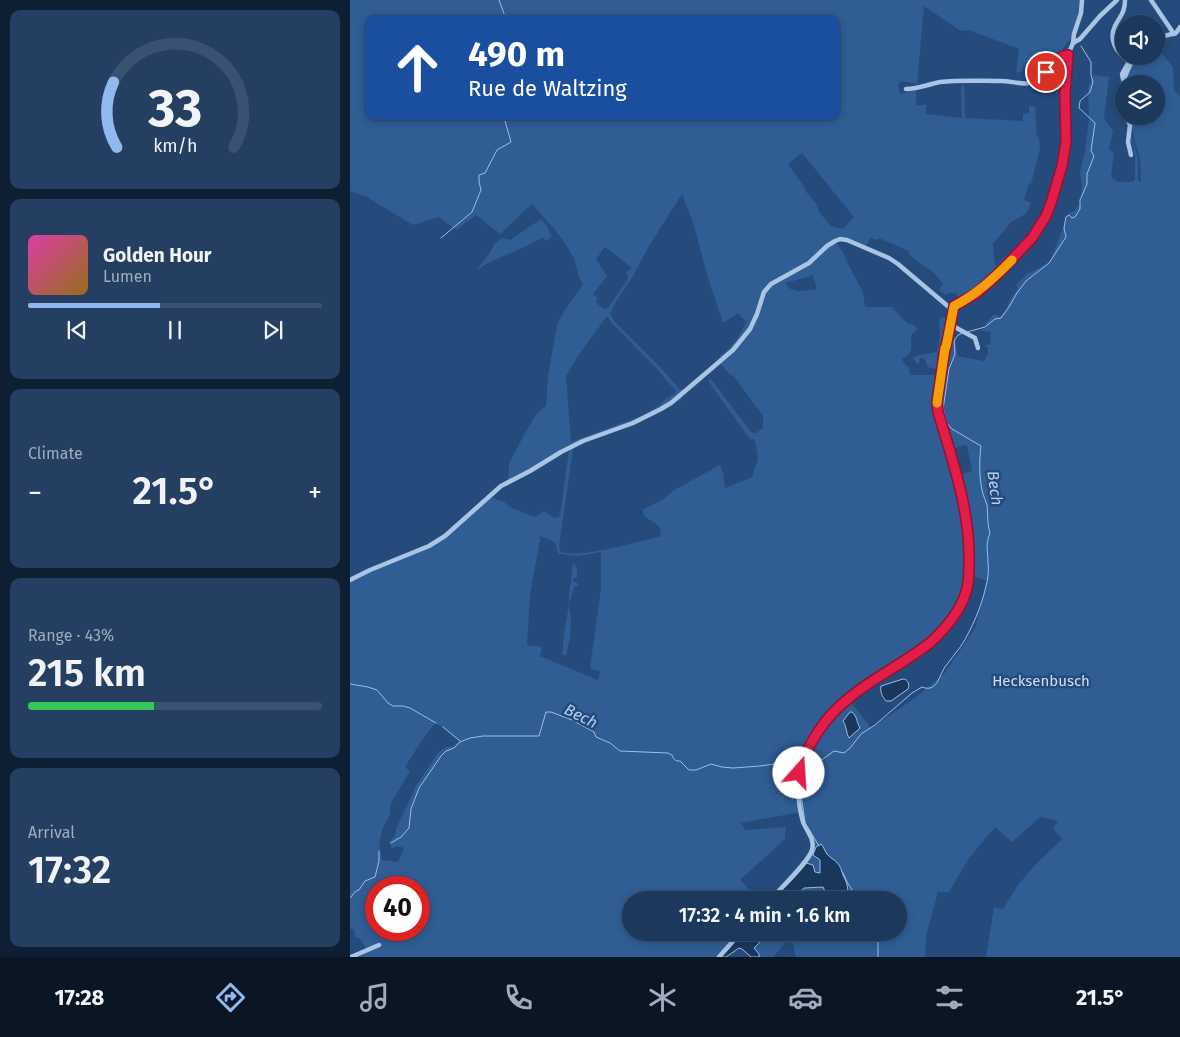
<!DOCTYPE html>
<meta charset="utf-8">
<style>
body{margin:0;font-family:"Fira Sans",sans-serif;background:#253f63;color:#f1f3f6;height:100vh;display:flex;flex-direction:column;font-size:19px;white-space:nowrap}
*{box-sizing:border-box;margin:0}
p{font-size:16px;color:#a0acbc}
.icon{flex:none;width:28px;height:28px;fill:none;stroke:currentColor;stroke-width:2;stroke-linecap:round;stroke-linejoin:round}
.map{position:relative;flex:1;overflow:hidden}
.sheet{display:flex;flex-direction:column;gap:10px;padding:10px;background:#0f1f33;width:350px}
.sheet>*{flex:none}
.top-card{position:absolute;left:15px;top:15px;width:475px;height:105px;border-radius:10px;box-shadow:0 2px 8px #0003,0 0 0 1px #3a5272;background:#1a4fa0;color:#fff;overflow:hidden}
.fabs{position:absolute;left:765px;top:15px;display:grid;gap:10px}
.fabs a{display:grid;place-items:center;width:50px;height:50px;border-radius:50%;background:#1c385d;box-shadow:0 2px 8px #0003,0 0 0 1px #3a5272;font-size:25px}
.speed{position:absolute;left:15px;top:876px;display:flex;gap:10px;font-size:25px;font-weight:700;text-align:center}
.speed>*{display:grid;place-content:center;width:65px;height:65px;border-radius:50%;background:#1c385d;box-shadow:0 2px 8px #0003,0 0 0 1px #3a5272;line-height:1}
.speed .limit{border:8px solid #d22;background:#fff;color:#111}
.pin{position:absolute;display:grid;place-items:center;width:42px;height:42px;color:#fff;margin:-21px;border:2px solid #fff;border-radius:50%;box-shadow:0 1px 5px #0007}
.me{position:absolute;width:55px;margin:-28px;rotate:19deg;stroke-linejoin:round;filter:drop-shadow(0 0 4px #0008)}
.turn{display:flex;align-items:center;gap:18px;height:105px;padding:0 20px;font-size:22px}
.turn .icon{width:65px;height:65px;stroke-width:2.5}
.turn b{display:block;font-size:35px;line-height:42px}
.big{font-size:38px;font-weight:600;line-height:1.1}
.sheet .tile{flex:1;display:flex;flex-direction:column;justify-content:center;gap:8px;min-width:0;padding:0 18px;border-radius:10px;background:#253f63}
.sheet .dial{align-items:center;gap:0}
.dial svg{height:130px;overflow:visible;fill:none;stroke:#3a5272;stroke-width:7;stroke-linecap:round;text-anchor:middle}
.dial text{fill:#f1f3f6;stroke:none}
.song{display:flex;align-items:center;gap:15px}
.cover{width:60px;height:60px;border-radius:8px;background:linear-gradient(135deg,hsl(320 70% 55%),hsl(40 70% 35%))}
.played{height:5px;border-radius:2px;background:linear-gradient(90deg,#90b9f0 45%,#3a5272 45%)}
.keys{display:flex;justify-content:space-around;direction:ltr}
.heat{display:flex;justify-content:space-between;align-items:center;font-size:28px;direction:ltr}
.charge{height:8px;border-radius:4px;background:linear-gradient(90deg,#34c759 43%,#3a5272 0)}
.trip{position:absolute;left:272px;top:891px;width:285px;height:50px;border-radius:25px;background:#1c385d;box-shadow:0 2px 8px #0003,0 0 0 1px #3a5272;font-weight:600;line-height:50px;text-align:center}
.tab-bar{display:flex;height:80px;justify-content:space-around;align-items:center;background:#0b1625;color:#a0acbc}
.tab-bar .icon{width:35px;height:35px}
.tab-bar .active{color:#90b9f0}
.tab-bar b{font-size:22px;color:#f1f3f6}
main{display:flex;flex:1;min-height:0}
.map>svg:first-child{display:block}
.green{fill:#2f5d94;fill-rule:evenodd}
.water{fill:#19375d;stroke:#9dbfe6}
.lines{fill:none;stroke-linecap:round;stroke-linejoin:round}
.stream{stroke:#9dbfe6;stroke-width:1}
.minor{stroke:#a9c4e5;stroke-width:4.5}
.route-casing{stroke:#92132f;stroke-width:12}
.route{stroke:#e11d48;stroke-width:9}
.slow{stroke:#f59e0b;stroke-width:9}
.labels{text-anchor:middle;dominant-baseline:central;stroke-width:5;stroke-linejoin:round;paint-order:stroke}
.park-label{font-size:15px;fill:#ccdef4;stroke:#254b7c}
.water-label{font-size:16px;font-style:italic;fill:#b4ceed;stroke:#254b7c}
</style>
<main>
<section class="sheet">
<div class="tile dial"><svg viewBox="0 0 100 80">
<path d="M14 69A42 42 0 1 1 86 69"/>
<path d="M14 69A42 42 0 0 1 12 29" stroke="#90b9f0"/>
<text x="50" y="56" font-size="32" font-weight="700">33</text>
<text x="50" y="72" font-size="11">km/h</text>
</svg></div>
<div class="tile">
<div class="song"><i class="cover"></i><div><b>Golden Hour</b><p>Lumen</p></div></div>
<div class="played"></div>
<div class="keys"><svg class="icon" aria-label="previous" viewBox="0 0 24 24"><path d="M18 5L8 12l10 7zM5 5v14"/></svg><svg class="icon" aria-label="pause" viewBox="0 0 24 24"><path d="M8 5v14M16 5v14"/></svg><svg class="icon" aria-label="next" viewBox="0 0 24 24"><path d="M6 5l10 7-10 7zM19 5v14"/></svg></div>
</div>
<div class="tile"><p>Climate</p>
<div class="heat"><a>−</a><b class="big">21.5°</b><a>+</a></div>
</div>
<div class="tile"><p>Range · 43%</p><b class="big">215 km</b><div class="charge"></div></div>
<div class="tile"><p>Arrival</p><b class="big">17:32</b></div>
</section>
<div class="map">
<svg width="830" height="957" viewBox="0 0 830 957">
<rect width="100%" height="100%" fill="#254b7c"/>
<!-- green -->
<g class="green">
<path d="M 0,0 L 730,0 L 729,13 L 722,37 L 712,50 L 713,52 L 695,70 L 680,64 L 673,67 L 672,71 L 666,73 L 669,49 L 619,30 L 611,31 L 574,6 L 567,84 L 551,81 L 548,85 L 550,94 L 566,90 L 566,105 L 576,105 L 576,114 L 612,118 L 611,86 L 614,86 L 615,118 L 673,121 L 673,114 L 679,113 L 679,106 L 685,106 L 687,137 L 689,138 L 690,149 L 681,184 L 679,183 L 674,200 L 681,203 L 677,213 L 661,222 L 643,244 L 645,264 L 647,266 L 654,257 L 664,252 L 665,254 L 636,284 L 633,282 L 625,292 L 613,300 L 609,299 L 606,293 L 598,293 L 596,295 L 589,290 L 593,284 L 584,273 L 560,256 L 559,251 L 529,238 L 528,240 L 520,238 L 515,248 L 497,240 L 485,242 L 493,252 L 497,262 L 513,292 L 515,307 L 542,307 L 557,323 L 565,326 L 567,330 L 561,335 C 561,346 564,355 552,358 L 553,362 L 559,368 L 560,375 L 589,375 L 592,352 L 587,353 L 588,363 L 586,369 L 578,367 L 574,358 L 570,358 L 569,364 L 567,364 L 563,358 L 569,355 L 587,352 L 590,336 L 589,318 L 595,317 L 596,336 L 604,334 L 607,351 L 607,356 L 634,361 L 638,353 L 638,347 L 636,347 L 635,345 L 640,344 L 641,332 L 632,331 L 632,329 L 636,328 L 635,324 L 644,314 L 650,317 L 656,310 L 660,299 L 668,288 L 666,285 L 677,274 L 699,263 L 703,255 L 703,254 L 719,213 L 724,211 L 731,203 L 732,189 L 730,172 L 735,152 L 739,119 L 738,88 L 743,75 L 759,77 L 754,119 L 763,131 L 759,150 L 764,152 L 761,177 L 768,182 L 782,182 L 785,180 L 785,154 L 780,134 L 781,133 L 788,159 L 788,180 L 791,182 L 790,159 L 778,116 L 806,116 L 806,84 L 774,84 L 787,56 L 806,56 L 806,47 L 823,67 L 824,90 L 830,96 L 830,957 L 636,957 L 644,907 L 653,909 L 668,885 L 685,865 L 712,839 C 709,834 705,833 703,828 L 708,821 L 690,817 L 662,842 L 645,827 L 619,858 L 599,892 L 588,892 L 576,936 L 575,957 L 446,957 L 441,936 L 423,957 L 409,957 L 409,954 L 404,948 L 419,933 L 549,932 L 549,900 L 493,900 L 495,899 L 497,882 L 494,878 L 493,873 L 475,852 L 474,847 L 470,860 L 470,873 L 465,872 L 422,900 L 417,900 L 462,850 L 463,845 L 451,812 L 391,823 L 395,830 L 436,827 L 435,839 L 390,880 L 410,900 L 281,900 L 281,932 L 393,933 L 371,957 L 7,957 C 22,952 16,948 9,938 L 5,938 L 4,929 L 0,929 L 0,577 C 15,570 30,564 46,558 C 60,553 75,548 88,539 C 112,521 132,496 158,480 L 159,464 L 176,431 L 187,413 L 196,406 L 198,376 L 207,325 L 214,311 L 233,285 C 227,275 227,264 222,255 C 212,236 196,220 182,204 L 150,234 L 126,215 L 106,230 L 89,217 L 63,225 L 15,196 L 0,191 ZM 19,19 L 486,19 L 486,116 L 19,116 ZM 452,153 L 504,217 L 493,229 L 481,226 L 469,212 L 466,203 L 457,193 L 453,185 L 438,164 ZM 332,194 L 343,222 L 358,278 L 373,323 L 388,313 L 396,322 C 388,338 385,344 370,356 L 373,359 L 334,390 L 329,389 L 311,368 L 264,321 L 260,313 L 265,303 L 283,276 L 299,246 ZM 255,247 L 282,268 L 280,270 L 276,272 L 278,276 L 277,280 L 258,308 L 253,309 L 246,302 L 248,299 L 243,294 L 257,276 L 246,259 ZM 462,274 L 467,289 C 456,290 442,295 435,283 L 458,277 ZM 257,316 L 262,323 L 308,370 L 326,391 L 325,393 L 314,400 L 309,406 L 291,416 L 221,442 L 216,376 L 228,356 ZM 371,364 L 381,376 L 383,375 L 413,416 L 413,428 L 406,433 L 401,432 L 361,379 L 358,381 L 400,439 L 405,440 L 408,459 L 402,477 L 375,488 L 373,473 L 370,465 L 324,490 L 312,500 L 292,510 L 295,517 L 305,523 L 310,528 L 311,536 C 287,542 233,558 211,552 L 209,548 L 210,538 L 223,449 L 225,446 L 234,442 L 312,411 L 328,401 L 331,401 L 332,397 ZM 596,438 L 603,438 L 605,448 L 615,445 L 617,446 L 622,471 L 611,474 L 608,479 ZM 219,450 L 210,516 L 204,518 L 195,511 L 184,517 L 160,507 L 154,502 L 141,497 L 152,487 L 180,473 ZM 189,536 C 198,539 207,540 207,551 L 209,554 L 229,556 L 251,552 L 251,588 L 240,668 L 250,672 L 248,680 L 190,656 L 192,647 L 177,645 L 180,595 L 190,540 ZM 620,575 L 637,581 L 625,628 L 594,674 L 565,698 L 521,728 L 500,701 L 564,657 L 581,643 L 581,647 C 593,634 608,619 614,602 C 618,594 619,584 620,575 ZM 85,723 L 97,730 L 109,741 L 103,746 L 96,747 L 88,753 L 66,786 L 46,829 L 45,836 L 39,842 L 42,848 L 47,846 L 54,848 L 48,862 L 32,860 L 29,845 L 32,830 L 40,814 L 41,803 L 60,771 L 55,767 L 72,740 ZM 26,888 L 69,888 L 69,930 L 26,930 Z"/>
<path d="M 191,219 L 199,229 L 199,232 L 202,235 L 200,238 L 195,241 L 193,237 C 172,250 147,257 126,270 L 139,254 L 145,243 L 153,238 L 160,240 Z"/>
<polygon points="223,563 227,567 227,577 222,580 229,585 224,587 219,605 221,620 220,638 216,655 212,655 214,633 219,605 219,596"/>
<polygon points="473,887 479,900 441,900 454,888"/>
</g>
<!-- water -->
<g class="water">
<path d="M 553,679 C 558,679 560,685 558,689 L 541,701 L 536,701 C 532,696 530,692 531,686 Z"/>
<path d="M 500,712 L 502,712 C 508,718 506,721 510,728 L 499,738 C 496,733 497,727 493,721 Z"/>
<path d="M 471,844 C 474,847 474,850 477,854 C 480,858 486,860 489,865 C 492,869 492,875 495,879 C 498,886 499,891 495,897 L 495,899 L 493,900 L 479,900 L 473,887 L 454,888 L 441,900 L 422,900 L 456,863 L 463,865 L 465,872 L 470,873 L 470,860 L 463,855 L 466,847 Z"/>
<polygon points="393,933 419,933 404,948 409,954 409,957 401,957 392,949 389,948 376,957 371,957"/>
</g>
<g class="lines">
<!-- stream -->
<g class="stream">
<polyline points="149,0 156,19"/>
<polyline points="91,238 122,212 131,190 129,182 129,175 135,173 147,150 161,142 155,121 157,116"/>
<polyline points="617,332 635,327 645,319 651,318 659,307 667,293 676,281 699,263 716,237 714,228 716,217 719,215 722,218 725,217 730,209 730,200 737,184 737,174 744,156 741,151 745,123 729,108 730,101 740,92 743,82 741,75 741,62 731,46"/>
<polyline points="0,684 18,687 27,690 38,703 43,706 53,706 60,708 86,723"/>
<polyline points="93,727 110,741"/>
<path d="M 455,764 L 473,759 L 484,751 L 494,753 L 500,748 L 511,734 L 525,725 L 562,693 L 572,687 C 587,693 589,676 595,667 C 600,660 606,653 611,646 C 622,629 632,605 636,586 C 638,579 639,570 638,563 C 638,549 635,546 640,533 C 637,523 638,515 637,505 C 636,501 634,498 633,494 C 629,479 629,462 631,446 L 602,429 L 597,423 L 593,409 L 599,369 L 605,354 L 604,341 L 608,335 L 613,333"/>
<polyline points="451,794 455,822"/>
<polyline points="457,826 469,846"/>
<path d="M 41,843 L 51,837 L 59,828 L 61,809 L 69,788 L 91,756 L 96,751 L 104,748 L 110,742 L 120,738 L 133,736 L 189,736 L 196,712 L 201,712 L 222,720 L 244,732 L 246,737 L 260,743 L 270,751 L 318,753 L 322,755 C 324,760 325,761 330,761 L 339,770 L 346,770 L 361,764 L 372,767 L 383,768 L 410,766 L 440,762 L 448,763"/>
<polyline points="493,873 497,882 509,900"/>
<polyline points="0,898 6,891 9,890 15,881 25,877 29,861 29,851"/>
<polyline points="527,932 528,937 528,957"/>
</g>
<!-- minor -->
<g class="minor">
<path d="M 775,0 C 775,13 770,16 765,26 C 758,41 767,52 778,61"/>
<polyline points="801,0 824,34"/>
<polyline points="806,38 826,33 830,27"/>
<polyline points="723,43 730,39 750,16 767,0"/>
<polyline points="773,79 772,74 782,56"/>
<path d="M 556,89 C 568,89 579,84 590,82 C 609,80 629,81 649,81 C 661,80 674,87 687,81 C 694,77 702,65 708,59 L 711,56 L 718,55"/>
<path d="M 774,109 C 768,89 775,74 785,56"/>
<polyline points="776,116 780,125 778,142 781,155"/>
<polyline points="604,306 601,325 625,338 628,348"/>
<polyline points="0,580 20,570 79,546 95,536 151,486 180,471 211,452 233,441 283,423 311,409 321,403 383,350 400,329 407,314 414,292 421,284 459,263 477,246 485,241 490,239 497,240 539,258 548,264 600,308"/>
<path d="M 420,900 C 430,889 458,863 462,850 C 465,839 457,832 453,822 C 447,801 446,775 455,755 C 463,735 482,711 499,698 C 524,677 556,663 581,642 C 596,628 610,612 616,592 C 619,583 619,575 619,566 C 621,513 602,462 588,412 L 587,401 L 598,320 L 600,308 L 627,293 L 648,274 L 682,238 L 696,216 L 701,203 L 712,166 L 716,142 L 715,92 L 717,64 L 718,55 L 723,43 L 724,34 L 731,13 L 732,0"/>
<polyline points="1,957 29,945"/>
<polyline points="369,957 391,932"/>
</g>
</g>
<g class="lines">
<!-- route casing -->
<g class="route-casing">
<path id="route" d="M 449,773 C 457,744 475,717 499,698 C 524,677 555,663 581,642 C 596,628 610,612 616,592 C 619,583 619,575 619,566 C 621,513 603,462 588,412 L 587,401 L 595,348 L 596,347 L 604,306 L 627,293 L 648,274 L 682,238 L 696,216 L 701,203 L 712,166 L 716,142 L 715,92 L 718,55 C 708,57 703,64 696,72"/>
</g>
<!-- route -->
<use href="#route" class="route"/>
<!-- slow -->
<path class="slow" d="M 587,403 L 595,348 L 596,347 L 604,306 C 627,294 644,278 662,260"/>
</g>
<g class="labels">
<!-- park labels -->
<g class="park-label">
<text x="691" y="681">Hecksenbusch</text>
</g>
<!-- water labels -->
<g class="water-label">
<text transform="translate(645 488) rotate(82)">Bech</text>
<text transform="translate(231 716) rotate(27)">Bech</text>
</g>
</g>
</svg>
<div class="fabs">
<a><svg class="icon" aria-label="sound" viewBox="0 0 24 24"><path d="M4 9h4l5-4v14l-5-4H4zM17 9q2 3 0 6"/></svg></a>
<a><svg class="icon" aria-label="layers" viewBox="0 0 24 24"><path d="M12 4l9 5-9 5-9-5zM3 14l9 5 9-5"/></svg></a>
</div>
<div class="speed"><div class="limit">40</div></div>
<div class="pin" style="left:696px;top:72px;background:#d93025"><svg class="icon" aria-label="arrive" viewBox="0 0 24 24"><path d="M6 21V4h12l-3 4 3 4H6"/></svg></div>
<svg class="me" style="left:449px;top:773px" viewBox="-20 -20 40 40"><circle r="19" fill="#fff"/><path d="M0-13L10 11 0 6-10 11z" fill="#e11d48"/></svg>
<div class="trip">17:32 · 4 min · 1.6 km</div>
<div class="top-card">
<div class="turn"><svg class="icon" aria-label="ahead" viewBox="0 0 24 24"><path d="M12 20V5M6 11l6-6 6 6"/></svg><div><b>490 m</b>Rue de Waltzing</div></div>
</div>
</div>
</main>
<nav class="tab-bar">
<b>17:28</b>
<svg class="icon active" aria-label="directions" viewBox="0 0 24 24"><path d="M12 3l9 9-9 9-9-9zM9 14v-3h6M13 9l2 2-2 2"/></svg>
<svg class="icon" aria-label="music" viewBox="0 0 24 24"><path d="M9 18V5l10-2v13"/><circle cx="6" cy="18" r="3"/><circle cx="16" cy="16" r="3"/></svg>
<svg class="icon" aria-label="phone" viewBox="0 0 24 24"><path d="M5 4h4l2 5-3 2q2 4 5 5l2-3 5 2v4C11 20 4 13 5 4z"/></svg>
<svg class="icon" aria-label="climate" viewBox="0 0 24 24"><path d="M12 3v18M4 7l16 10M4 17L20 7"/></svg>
<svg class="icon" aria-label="car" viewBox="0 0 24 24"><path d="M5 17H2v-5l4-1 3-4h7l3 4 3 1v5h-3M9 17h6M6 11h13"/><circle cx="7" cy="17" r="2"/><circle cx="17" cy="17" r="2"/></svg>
<svg class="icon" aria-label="filters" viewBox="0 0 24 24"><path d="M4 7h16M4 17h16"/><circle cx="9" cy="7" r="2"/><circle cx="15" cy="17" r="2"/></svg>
<b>21.5°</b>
</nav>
